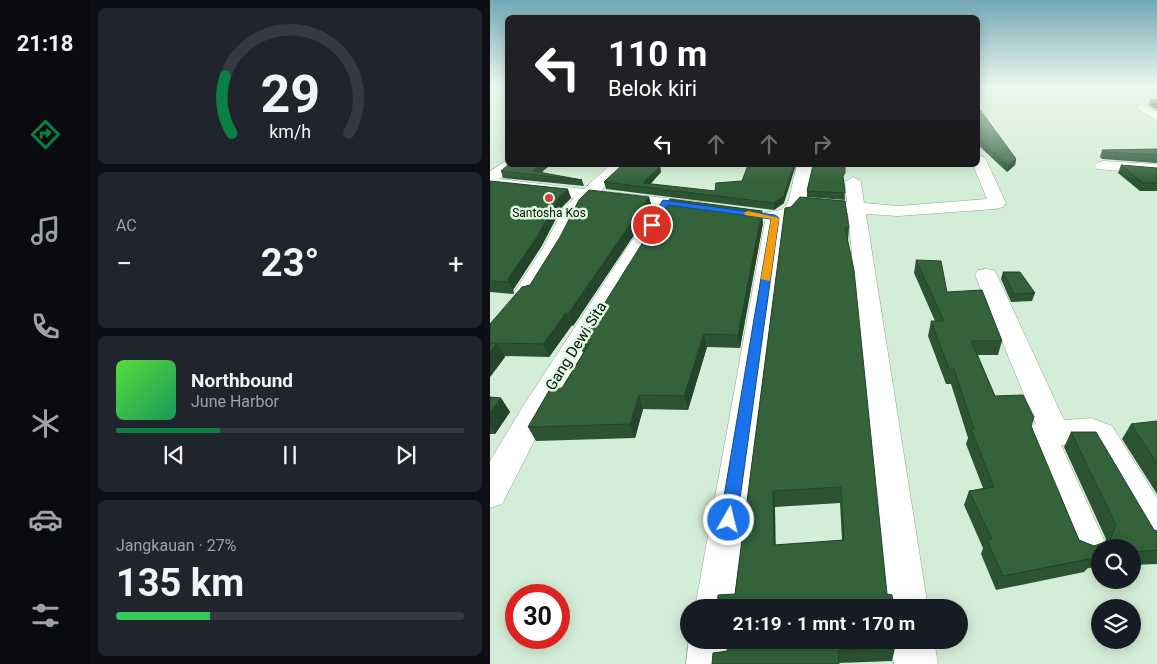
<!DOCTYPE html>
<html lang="id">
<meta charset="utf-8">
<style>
body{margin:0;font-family:Roboto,sans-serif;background:#20242c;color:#f1f3f6;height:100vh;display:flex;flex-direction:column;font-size:19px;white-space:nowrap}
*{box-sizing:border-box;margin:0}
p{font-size:16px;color:#9ea1a6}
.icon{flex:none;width:28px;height:28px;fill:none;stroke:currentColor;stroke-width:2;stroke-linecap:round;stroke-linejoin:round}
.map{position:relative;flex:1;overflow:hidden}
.side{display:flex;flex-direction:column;gap:8px;padding:8px;background:#0d0f14;width:400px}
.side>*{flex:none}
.top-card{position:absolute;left:15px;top:15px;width:475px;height:152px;border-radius:8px;box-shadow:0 2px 12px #0003;background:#202124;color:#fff;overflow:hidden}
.controls{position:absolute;left:601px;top:539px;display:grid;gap:10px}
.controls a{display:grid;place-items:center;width:50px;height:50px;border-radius:50%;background:#171b24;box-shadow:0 2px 12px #0003;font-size:25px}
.speed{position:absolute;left:15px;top:584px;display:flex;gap:10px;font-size:25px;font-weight:700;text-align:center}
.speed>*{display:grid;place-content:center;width:65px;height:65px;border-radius:50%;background:#171b24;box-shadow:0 2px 12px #0003;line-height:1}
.speed .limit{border:8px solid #d22;background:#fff;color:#111}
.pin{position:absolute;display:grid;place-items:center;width:42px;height:42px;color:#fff;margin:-21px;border:2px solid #fff;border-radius:50%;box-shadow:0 1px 5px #0007}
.me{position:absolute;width:55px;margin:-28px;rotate:8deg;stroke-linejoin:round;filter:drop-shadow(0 0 4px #0008)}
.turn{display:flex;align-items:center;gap:18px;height:105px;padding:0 20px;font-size:22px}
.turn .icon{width:65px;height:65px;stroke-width:2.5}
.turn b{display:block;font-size:35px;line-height:42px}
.lanes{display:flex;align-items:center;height:48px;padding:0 20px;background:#0003;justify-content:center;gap:25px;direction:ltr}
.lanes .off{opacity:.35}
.big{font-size:38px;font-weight:700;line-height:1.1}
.side .widget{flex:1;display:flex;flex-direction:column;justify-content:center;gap:8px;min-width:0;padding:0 18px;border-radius:8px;background:#20242c}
.side .dial{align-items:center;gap:0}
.dial svg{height:130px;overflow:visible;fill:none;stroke:#363941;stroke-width:7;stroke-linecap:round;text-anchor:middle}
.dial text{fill:#f1f3f6;stroke:none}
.song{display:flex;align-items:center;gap:15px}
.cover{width:60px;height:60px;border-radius:8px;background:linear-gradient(135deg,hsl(110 70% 55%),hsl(150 70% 35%))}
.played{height:5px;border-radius:2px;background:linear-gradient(90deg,#0b8043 30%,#363941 30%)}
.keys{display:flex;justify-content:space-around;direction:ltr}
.heat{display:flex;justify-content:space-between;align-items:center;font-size:28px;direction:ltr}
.charge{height:8px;border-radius:4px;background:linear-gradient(90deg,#34c759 27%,#363941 0)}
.trip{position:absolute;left:190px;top:599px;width:288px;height:50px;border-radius:25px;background:#171b24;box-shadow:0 2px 12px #0003;font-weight:700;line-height:50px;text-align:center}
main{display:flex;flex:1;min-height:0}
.tabs{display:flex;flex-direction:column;width:90px;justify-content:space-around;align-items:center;background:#090b0e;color:#9ea1a6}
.tabs .icon{width:35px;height:35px}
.tabs .on{color:#0b8043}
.tabs b{font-size:22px;color:#f1f3f6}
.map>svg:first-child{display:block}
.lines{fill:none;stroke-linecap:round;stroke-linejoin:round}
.minor-casing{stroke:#8da48f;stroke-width:1}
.minor{fill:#fff;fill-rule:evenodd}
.wall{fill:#2c5433;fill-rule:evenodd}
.shaded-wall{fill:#244529}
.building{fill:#33623b;stroke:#244529;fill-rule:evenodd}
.route{fill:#1a73e8;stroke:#114b97}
.slow{fill:#f59e0b}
.poi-dot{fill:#d04145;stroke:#e1fae3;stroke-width:2}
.labels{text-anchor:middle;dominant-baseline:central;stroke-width:5;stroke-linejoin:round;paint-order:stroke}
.far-poi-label{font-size:12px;fill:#081009;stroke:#e1fae3}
.street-label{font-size:15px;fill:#081009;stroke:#e1fae3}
</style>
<main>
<nav class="tabs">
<b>21:18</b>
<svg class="icon on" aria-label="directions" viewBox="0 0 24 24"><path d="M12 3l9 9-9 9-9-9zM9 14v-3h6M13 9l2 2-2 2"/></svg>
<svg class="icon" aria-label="music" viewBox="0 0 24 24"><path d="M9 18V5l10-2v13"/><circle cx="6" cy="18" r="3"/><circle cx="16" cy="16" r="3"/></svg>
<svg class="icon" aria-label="phone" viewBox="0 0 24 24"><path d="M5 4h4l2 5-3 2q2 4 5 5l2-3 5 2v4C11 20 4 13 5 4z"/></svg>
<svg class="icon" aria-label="climate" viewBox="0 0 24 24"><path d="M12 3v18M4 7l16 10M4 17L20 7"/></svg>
<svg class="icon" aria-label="car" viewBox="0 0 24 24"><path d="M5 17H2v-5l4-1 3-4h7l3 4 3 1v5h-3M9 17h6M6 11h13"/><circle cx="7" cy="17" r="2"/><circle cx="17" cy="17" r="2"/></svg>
<svg class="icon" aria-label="filters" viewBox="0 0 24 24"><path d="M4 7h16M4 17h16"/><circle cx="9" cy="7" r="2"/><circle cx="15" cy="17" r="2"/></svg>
</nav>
<section class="side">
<div class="widget dial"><svg viewBox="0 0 100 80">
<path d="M14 69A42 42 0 1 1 86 69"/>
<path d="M14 69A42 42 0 0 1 10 34" stroke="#0b8043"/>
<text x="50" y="56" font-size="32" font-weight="700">29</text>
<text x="50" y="72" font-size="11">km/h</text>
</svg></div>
<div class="widget"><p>AC</p>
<div class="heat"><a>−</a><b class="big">23°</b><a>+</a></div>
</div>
<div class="widget">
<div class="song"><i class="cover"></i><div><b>Northbound</b><p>June Harbor</p></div></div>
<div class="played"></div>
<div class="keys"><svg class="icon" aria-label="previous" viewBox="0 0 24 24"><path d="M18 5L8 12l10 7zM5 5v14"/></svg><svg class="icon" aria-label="pause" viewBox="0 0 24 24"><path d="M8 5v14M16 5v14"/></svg><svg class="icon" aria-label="next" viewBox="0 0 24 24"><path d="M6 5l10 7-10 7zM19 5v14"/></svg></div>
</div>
<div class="widget"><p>Jangkauan · 27%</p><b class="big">135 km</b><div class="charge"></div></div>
</section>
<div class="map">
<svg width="667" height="664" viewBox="0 0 667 664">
<rect width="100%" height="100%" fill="#d4edd6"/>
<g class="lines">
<!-- minor casing -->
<g class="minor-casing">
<g id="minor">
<polygon points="652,104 667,112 667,121 648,109 646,107"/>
<polygon points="488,154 495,158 516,203 513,207 505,209 408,216 376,214 438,608 396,608 358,213 343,211 340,207 343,203 357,202 355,182 363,177 371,182 374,203 408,206 497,199 483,165 488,165"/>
<polygon points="18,160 18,165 25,165 9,179 94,189 120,165 137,165 111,191 211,202 217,203 220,207 217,211 211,212 181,209 57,416 12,504 0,508 0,461 35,403 164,207 102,200 91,210 73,248 44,296 36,298 28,296 25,291 53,248 74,208 84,198 0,188 0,171"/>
<polygon points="612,161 667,164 667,174 607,169 604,166 607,163"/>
<polygon points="307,165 323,165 315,204 303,219 294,221 247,608 205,608 275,221 271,217 274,213 291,210 298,203"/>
<polygon points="496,269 504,270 507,275 574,420 601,418 622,426 667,498 667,548 654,543 598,443 571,445 614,540 608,553 595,558 582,553 537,440 542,425 546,424 485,275 488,270"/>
<polygon points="199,640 243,640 240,664 196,664"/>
<polygon points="400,640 444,640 448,664 404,664"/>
</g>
</g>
<!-- minor -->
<use href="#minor" class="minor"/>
</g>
<!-- wall -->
<g class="wall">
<polygon points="660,100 667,100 667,110 658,105"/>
<polygon points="488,107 526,159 525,165 517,172 488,145"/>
<polygon points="667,149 667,163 612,159 610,157 612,150"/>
<polygon points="18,165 60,165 51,173 92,180 94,186 13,178 11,171"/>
<polygon points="631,165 667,168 667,191 650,191 628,173"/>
<polygon points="168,166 170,166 171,172 160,184 294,203 284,210 116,189 114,182"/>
<polygon points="355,180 354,181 355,200 317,197 317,191"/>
<polygon points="0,181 81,198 72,207 51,247 23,290 24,294 0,292"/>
<polygon points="159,197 162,208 83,326 82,325 59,357 14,356 15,357 0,377 0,324 40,285"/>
<path d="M 295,208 L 359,228 L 358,241 L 397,594 L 245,594 ZM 350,503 L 352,540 L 285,545 L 285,507 Z"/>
<polygon points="273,223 250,348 217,347 198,410 153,409 145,438 46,441 38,427 72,388 93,353 89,344"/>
<polygon points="426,260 457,292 512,341 508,355 488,355 505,396 541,426 589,540 604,546 615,542 616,539 574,447 581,432 664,530 667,531 667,564 642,565 642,548 610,548 610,567 598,568 594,572 506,590 491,554 493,548 474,505 479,491 493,488 476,444 478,438 461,384 456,384 438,336 441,321 445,321 424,273"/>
<polygon points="513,272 545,293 542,301 521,302 511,279"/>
<polygon points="0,397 11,398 20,412 5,434 0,434"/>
<polygon points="667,421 667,494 632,439 641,424"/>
<polygon points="405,648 402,661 349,663 237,651"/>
</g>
<!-- shaded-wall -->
<g class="shaded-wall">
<polygon points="526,159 525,165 517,172 518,166"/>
<polygon points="51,165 60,165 48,175 43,171"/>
<polygon points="304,165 306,165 294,203 284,210 284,203"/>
<polygon points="170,166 171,172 157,188 153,183"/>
<polygon points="78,189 81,198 72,207 51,247 23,290 24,294 18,279 69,197"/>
<polygon points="159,197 162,208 83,326 78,314"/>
<polygon points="272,211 273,223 250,348 248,335"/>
<polygon points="76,313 82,325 59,357 53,344"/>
<polygon points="214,334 217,347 198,410 194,396"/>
<polygon points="7,343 15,357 0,377 0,352"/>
<polygon points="149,395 153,409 145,438 140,424"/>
<polygon points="11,398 20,412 5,434 0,427 0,413"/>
<polygon points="283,491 285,507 286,560 284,545"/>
</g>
<!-- building -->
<g class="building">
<polygon points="660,100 667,100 667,104"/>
<polygon points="488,107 526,159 518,166 488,138"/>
<polygon points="667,149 667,155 615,152 612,150"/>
<polygon points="18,165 51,165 43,171 92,180 11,171"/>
<polygon points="132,165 161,165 170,166 153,183 225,191 226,183 252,181 258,165 304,165 294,196 284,203 114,182"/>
<polygon points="323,165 355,165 355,173 353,176 355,193 317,191"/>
<polygon points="631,165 667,168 667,183 653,183"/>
<polygon points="0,181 78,189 69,197 47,237 18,279 19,282 0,281"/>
<polygon points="99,190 159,197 78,314 76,313 53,344 0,343 0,324 32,287 40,285 70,237 89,200"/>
<path d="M 310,197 L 355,201 L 359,228 L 355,228 L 364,270 L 397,594 L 402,595 L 404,608 L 227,608 L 228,595 L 245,594 L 295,208 L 301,207 ZM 351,487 L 354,540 L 284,545 L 283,491 Z"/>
<polygon points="180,199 272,211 248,335 214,334 194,396 149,395 140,424 38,427 60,389 72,388 99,344 89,344"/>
<polygon points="426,260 451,261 457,292 492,290 512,341 481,341 505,396 533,395 544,417 541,426 589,540 604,546 620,540 626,525 581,432 606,432 664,530 667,531 667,550 642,552 642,548 610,548 610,554 602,554 604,558 513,576 497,540 502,539 479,491 504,487 481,429 484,429 464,369 459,369 441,321 454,321"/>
<polygon points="513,272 530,272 545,293 524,294"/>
<polygon points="0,343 7,343 0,352"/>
<polygon points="0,397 11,398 0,413"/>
<polygon points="667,421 667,463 641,424"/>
<polygon points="239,640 404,640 405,648 348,650 349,664 222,664 223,653 237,651"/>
</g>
<!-- sky -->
<linearGradient id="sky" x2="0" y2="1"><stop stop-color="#74a8b7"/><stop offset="0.48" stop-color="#ecf7ed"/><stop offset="1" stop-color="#ecf7ed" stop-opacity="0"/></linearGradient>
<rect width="667" height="180" fill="url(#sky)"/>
<!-- route -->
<polygon class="route" points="173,200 285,215 289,218 247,520 244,526 239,528 233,526 230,520 281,219 178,205 165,227 159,227 157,225"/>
<!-- slow -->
<polygon class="slow" points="258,211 289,218 280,281 271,279 281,219 255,215 254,213"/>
<!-- markers -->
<circle class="poi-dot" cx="59" cy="198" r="5"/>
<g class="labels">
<!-- far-poi labels -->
<g class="far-poi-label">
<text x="59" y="213">Santosha Kos</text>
</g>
<!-- street labels -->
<g class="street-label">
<text transform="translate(86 346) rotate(-58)">Gang Dewi Sita</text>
</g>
</g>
</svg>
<div class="controls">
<a><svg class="icon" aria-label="search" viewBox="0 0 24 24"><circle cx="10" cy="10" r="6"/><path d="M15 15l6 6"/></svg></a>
<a><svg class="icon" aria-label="layers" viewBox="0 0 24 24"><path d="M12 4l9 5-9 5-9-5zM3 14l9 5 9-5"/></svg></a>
</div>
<div class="speed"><div class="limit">30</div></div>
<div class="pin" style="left:162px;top:225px;background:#d93025"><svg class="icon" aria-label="arrive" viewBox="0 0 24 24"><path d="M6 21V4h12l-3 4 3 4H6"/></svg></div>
<svg class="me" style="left:239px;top:520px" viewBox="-20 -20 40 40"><circle r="17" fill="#1a73e8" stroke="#fff" stroke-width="3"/><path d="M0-11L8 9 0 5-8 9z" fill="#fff"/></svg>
<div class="trip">21:19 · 1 mnt · 170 m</div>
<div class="top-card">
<div class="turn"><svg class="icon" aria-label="left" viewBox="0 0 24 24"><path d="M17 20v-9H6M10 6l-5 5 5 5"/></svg><div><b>110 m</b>Belok kiri</div></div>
<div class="lanes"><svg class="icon" aria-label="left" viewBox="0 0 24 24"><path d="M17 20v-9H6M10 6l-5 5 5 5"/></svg><svg class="icon off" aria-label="ahead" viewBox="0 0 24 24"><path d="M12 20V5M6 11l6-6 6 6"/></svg><svg class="icon off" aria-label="ahead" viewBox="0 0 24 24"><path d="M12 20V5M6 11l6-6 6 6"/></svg><svg class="icon off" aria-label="right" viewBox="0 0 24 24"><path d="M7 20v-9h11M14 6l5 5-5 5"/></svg></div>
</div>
</div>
</main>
